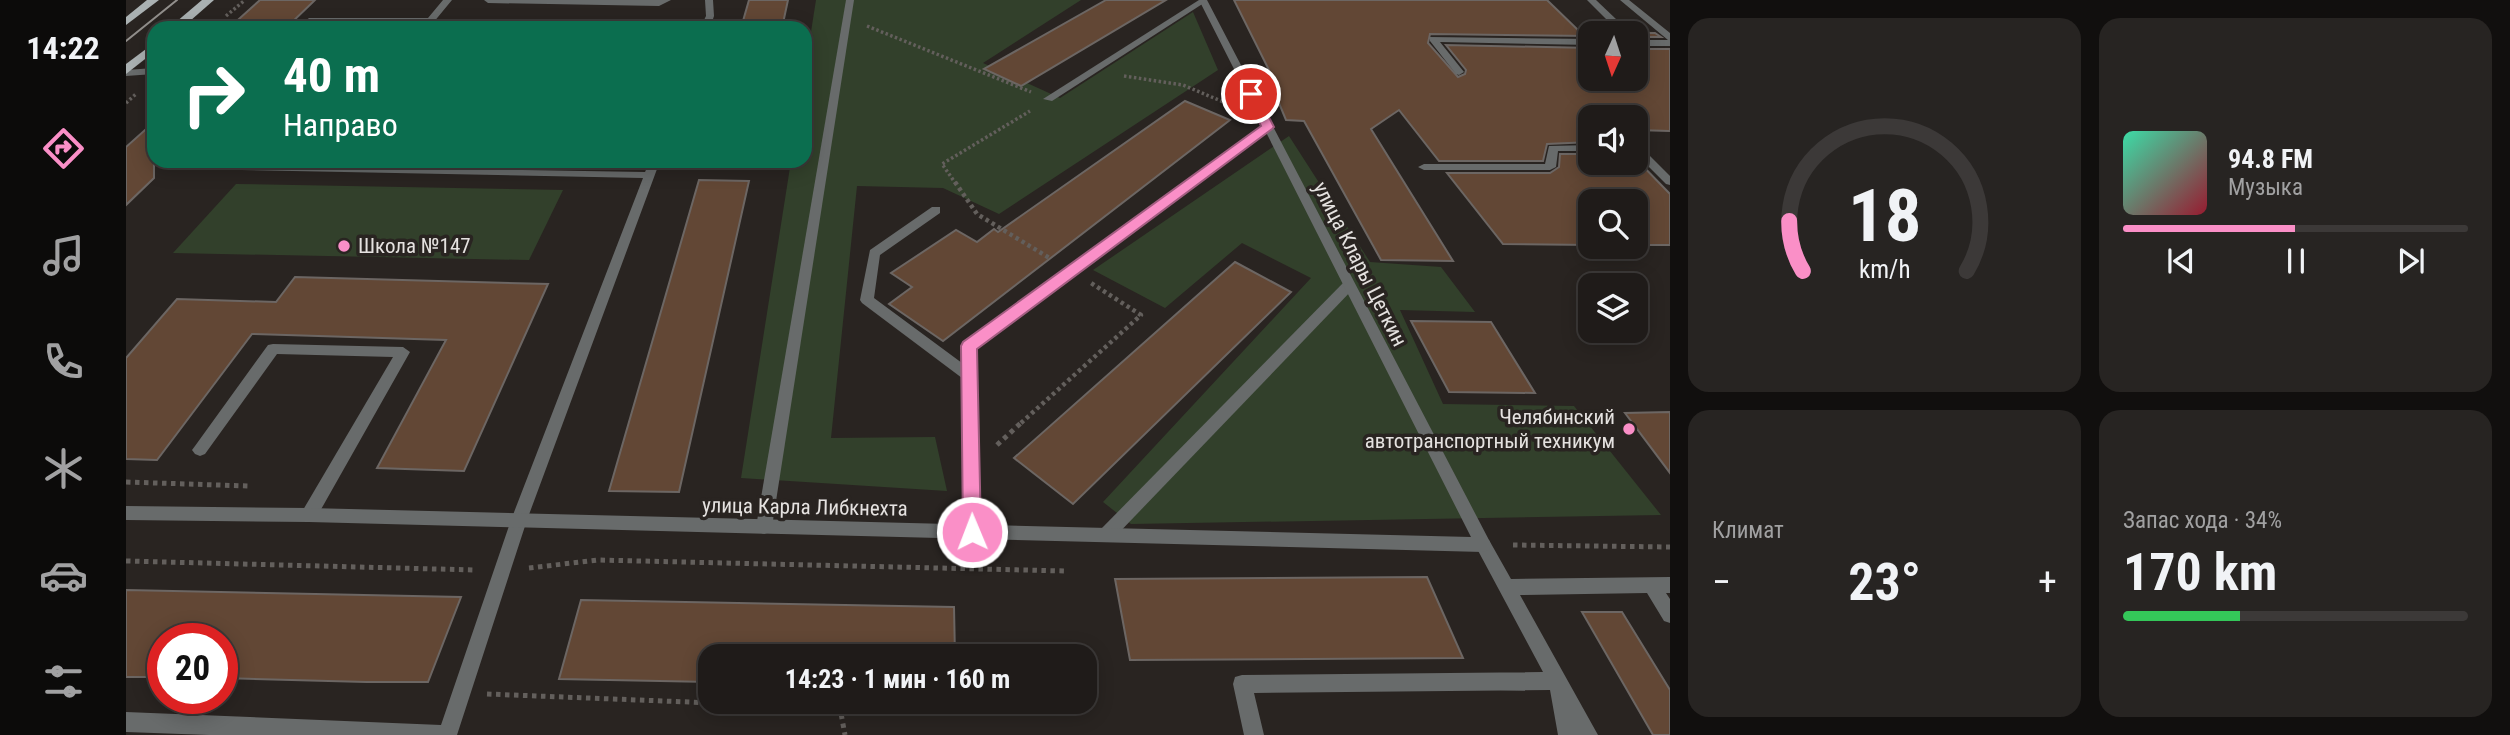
<!DOCTYPE html>
<html lang="ru">
<meta charset="utf-8">
<style>
body{margin:0;font-family:"Roboto Condensed",sans-serif;background:#272422;color:#f1f3f6;height:100vh;display:flex;flex-direction:column;font-size:26px;white-space:nowrap}
*{box-sizing:border-box;margin:0}
p{font-size:23px;color:#a1a1a2}
.icon{flex:none;width:38px;height:38px;fill:none;stroke:currentColor;stroke-width:2;stroke-linecap:round;stroke-linejoin:round}
.map{position:relative;flex:1;overflow:hidden}
.side{display:flex;flex-direction:column;gap:18px;padding:18px;background:#110f0e;width:840px}
.side>*{flex:none}
.guide{position:absolute;left:21px;top:21px;width:665px;height:147px;border-radius:21px;box-shadow:0 4px 18px #0003,0 0 0 2px #3c3938;background:#0b6e4f;color:#fff;overflow:hidden}
.needle{width:46px;rotate:183deg}
.controls{position:absolute;left:1452px;top:21px;display:grid;gap:14px}
.controls a{display:grid;place-items:center;width:70px;height:70px;border-radius:14px;background:#1f1b19;box-shadow:0 4px 18px #0003,0 0 0 2px #3c3938;font-size:35px}
.speed{position:absolute;left:21px;top:623px;display:flex;gap:14px;font-size:35px;font-weight:700;text-align:center}
.speed>*{display:grid;place-content:center;width:91px;height:91px;border-radius:50%;background:#1f1b19;box-shadow:0 4px 18px #0003,0 0 0 2px #3c3938;line-height:1}
.speed .limit{border:10px solid #d22;background:#fff;color:#111}
.pin{position:absolute;display:grid;place-items:center;width:60px;height:60px;color:#fff;margin:-30px;border:4px solid #fff;border-radius:50%;box-shadow:0 2px 7px #0007}
.me{position:absolute;width:77px;margin:-38px;rotate:359deg;stroke-linejoin:round;filter:drop-shadow(0 0 5px #0008)}
.turn{display:flex;align-items:center;gap:24px;height:147px;padding:0 21px;font-size:32px}
.turn .icon{width:91px;height:91px;stroke-width:2.5}
.turn b{display:block;font-size:49px;line-height:60px}
.big{font-size:52px;font-weight:700;line-height:1.1}
.side .tile{flex:1;display:flex;flex-direction:column;justify-content:center;gap:10px;min-width:0;padding:0 24px;border-radius:21px;background:#272422}
.side .dial{align-items:center;gap:0}
.dial svg{height:182px;overflow:visible;fill:none;stroke:#3c3938;stroke-width:7;stroke-linecap:round;text-anchor:middle}
.dial text{fill:#f1f3f6;stroke:none}
.song{display:flex;align-items:center;gap:21px}
.cover{width:84px;height:84px;border-radius:10px;background:linear-gradient(135deg,hsl(160 70% 55%),hsl(350 70% 35%))}
.played{height:7px;border-radius:4px;background:linear-gradient(90deg,#fa8fc7 50%,#3c3938 50%)}
.keys{display:flex;justify-content:space-around;direction:ltr}
.heat{display:flex;justify-content:space-between;align-items:center;font-size:38px;direction:ltr}
.charge{height:10px;border-radius:5px;background:linear-gradient(90deg,#34c759 34%,#3c3938 0)}
.side .tiles{flex:1;display:grid;gap:18px;grid-template-columns:repeat(2,1fr)}
.trip{position:absolute;left:572px;top:644px;width:399px;height:70px;border-radius:21px;background:#1f1b19;box-shadow:0 4px 18px #0003,0 0 0 2px #3c3938;font-weight:700;line-height:70px;text-align:center}
main{display:flex;flex:1;min-height:0}
.tabs{display:flex;flex-direction:column;width:126px;justify-content:space-around;align-items:center;background:#0c0b0a;color:#a1a1a2}
.tabs .icon{width:49px;height:49px}
.tabs .active{color:#fa8fc7}
.tabs b{font-size:32px;color:#f1f3f6}
.map>svg:first-child{display:block}
.green{fill:#32402b}
.building{fill:#624735;stroke:#6c6663;stroke-width:2}
.lines{fill:none;stroke-linecap:round;stroke-linejoin:round}
.path-far2{stroke:#635f5c;stroke-width:3.5;stroke-dasharray:2.5 2.5;stroke-linecap:butt}
.path-far1{stroke:#635f5c;stroke-width:4.5;stroke-dasharray:3.5 3.5;stroke-linecap:butt}
.path{stroke:#635f5c;stroke-width:5;stroke-dasharray:4.5 4.5;stroke-linecap:butt}
.service{fill:#686b6b;fill-rule:evenodd}
.minor{fill:#686b6b;fill-rule:evenodd}
.primary{fill:#aab1b2;fill-rule:evenodd}
.tram{stroke:#928f8c;stroke-width:2}
.route{fill:#fa8fc7;stroke:#a25d81;stroke-width:2}
.poi-dot{fill:#fa8fc7;stroke:#292421;stroke-width:2.5}
.labels{text-anchor:middle;dominant-baseline:central;stroke-width:7;stroke-linejoin:round;paint-order:stroke}
.poi-label{font-size:21px;fill:#e5e2e0;stroke:#292421;text-anchor:start}
.street-label{font-size:21px;fill:#e5e2e0;stroke:#292421}
</style>
<main>
<nav class="tabs">
<b>14:22</b>
<svg class="icon active" aria-label="directions" viewBox="0 0 24 24"><path d="M12 3l9 9-9 9-9-9zM9 14v-3h6M13 9l2 2-2 2"/></svg>
<svg class="icon" aria-label="music" viewBox="0 0 24 24"><path d="M9 18V5l10-2v13"/><circle cx="6" cy="18" r="3"/><circle cx="16" cy="16" r="3"/></svg>
<svg class="icon" aria-label="phone" viewBox="0 0 24 24"><path d="M5 4h4l2 5-3 2q2 4 5 5l2-3 5 2v4C11 20 4 13 5 4z"/></svg>
<svg class="icon" aria-label="climate" viewBox="0 0 24 24"><path d="M12 3v18M4 7l16 10M4 17L20 7"/></svg>
<svg class="icon" aria-label="car" viewBox="0 0 24 24"><path d="M5 17H2v-5l4-1 3-4h7l3 4 3 1v5h-3M9 17h6M6 11h13"/><circle cx="7" cy="17" r="2"/><circle cx="17" cy="17" r="2"/></svg>
<svg class="icon" aria-label="filters" viewBox="0 0 24 24"><path d="M4 7h16M4 17h16"/><circle cx="9" cy="7" r="2"/><circle cx="15" cy="17" r="2"/></svg>
</nav>
<div class="map">
<svg width="1544" height="735" viewBox="0 0 1544 735">
<rect width="100%" height="100%" fill="#292421"/>
<!-- green -->
<g class="green">
<polygon points="690,0 955,0 857,63 934,98 1067,12 1092,70 873,214 817,188 731,186 705,438 809,437 821,491 615,478 665,161 679,161 679,70"/>
<polygon points="1163,136 1244,262 1315,267 1349,312 1274,310 1317,404 1448,406 1535,515 1005,524 977,502 1185,278 1116,243 1039,308 967,270"/>
<polygon points="110,184 437,190 403,260 47,253"/>
</g>
<!-- building -->
<g class="building">
<polygon points="134,0 189,0 160,28 103,28"/>
<polygon points="623,0 662,0 656,28 615,28"/>
<polygon points="980,0 1040,0 895,86 858,69"/>
<polygon points="1108,0 1421,0 1454,32 1529,33 1535,37 1510,37 1510,33 1465,33 1465,36 1304,34 1302,43 1332,77 1339,74 1340,70 1320,45 1465,48 1465,79 1502,79 1508,85 1517,82 1515,76 1510,74 1510,49 1544,49 1544,131 1510,130 1510,117 1465,117 1465,142 1421,144 1417,161 1313,161 1273,110 1245,129 1327,261 1255,260 1178,121 1160,120 1140,72 1144,72"/>
<polygon points="1059,101 1104,120 817,341 763,304 786,287 765,273 830,230 851,242 868,229 872,232"/>
<polygon points="28,122 28,178 0,205 0,147"/>
<polygon points="1434,154 1465,154 1465,163 1510,163 1510,159 1544,194 1544,245 1510,245 1510,201 1465,201 1465,245 1377,244 1321,173 1424,173 1433,167"/>
<polygon points="573,180 623,181 553,492 483,491"/>
<polygon points="1109,262 1165,292 947,504 888,458"/>
<polygon points="169,277 422,284 338,471 251,468 320,340 126,334 31,460 0,459 0,358 51,299 150,302"/>
<polygon points="1285,321 1365,322 1409,393 1323,392"/>
<polygon points="1544,412 1544,473 1499,413"/>
<polygon points="1301,577 1337,658 1004,660 989,579"/>
<polygon points="0,590 335,597 302,682 240,682 96,678 96,639 37,639 37,677 0,677"/>
<polygon points="455,600 828,607 829,656 584,656 584,682 433,679"/>
<polygon points="1456,612 1496,612 1544,690 1544,735 1527,735"/>
</g>
<g class="lines">
<!-- path-far2 -->
<g class="path-far2">
<polyline points="100,16 119,0"/>
<polyline points="741,26 905,92"/>
<polyline points="998,76 1057,85 1107,106"/>
<polyline points="0,103 10,94"/>
<polyline points="830,184 816,164 904,111"/>
</g>
<!-- path-far1 -->
<g class="path-far1">
<polyline points="829,182 851,214 925,259"/>
<polyline points="895,423 1015,315 965,283"/>
</g>
<!-- path -->
<g class="path">
<polyline points="871,445 897,421"/>
<polyline points="0,482 122,486"/>
<polyline points="1387,545 1544,547"/>
<polyline points="0,561 349,570"/>
<polyline points="403,568 472,560 940,571"/>
<polyline points="361,694 714,708 719,735"/>
</g>
<!-- service -->
<g class="service">
<polygon points="317,0 326,0 307,23 304,24 185,24 180,28 170,28 183,18 302,18"/>
<polygon points="358,0 545,0 533,6 362,3"/>
<polygon points="579,0 587,0 588,16 584,28 574,28 580,16"/>
<polygon points="720,0 728,0 646,527 644,532 638,534 632,532 630,527"/>
<polygon points="1073,0 1081,1 926,101 917,99"/>
<polygon points="1461,0 1470,0 1491,20 1491,24 1485,24"/>
<polygon points="1494,0 1503,0 1544,33 1544,46 1510,46 1510,40 1542,40"/>
<polygon points="1304,37 1465,39 1465,45 1314,42 1338,72 1333,75 1330,74 1304,41"/>
<polygon points="28,68 28,74 0,76 0,70"/>
<polygon points="1510,76 1514,78 1514,82 1508,82 1505,79 1510,79"/>
<polygon points="1142,124 1146,125 1146,129 850,348 854,532 852,537 846,539 840,537 838,532 836,378 736,303 734,300 744,250 806,207 814,207 814,213 754,255 748,298 836,363 838,342"/>
<polygon points="1465,145 1465,151 1432,151 1430,167 1424,170 1298,170 1292,167 1298,164 1419,164 1423,146"/>
<polygon points="1510,145 1514,146 1544,176 1544,185 1540,184 1510,154"/>
<polygon points="524,161 534,161 401,520 331,735 83,735 0,732 0,712 315,725 385,520 517,178 115,170 109,167 111,165 519,172"/>
<polygon points="1223,281 1229,285 1228,288 986,540 980,542 974,540 972,535 974,530 1218,282"/>
<polygon points="147,344 277,347 284,352 189,520 183,522 177,520 175,515 177,510 267,357 151,354 79,454 74,456 69,454 66,450 69,446 142,345"/>
<polygon points="1357,538 1363,540 1385,579 1544,577 1544,593 1540,593 1544,599 1544,623 1538,621 1521,593 1394,595 1472,735 1432,735 1424,690 1128,693 1138,735 1118,735 1107,684 1109,677 1116,675 1417,672 1349,545 1351,540"/>
</g>
<!-- minor -->
<polygon class="minor" points="1073,0 1081,0 1363,540 1365,545 1363,550 1357,552 183,522 0,520 0,506 183,508 1345,537"/>
<!-- primary -->
<g class="primary">
<polygon points="21,0 33,0 0,25 0,17"/>
<polygon points="76,0 88,0 56,28 43,28"/>
<polygon points="28,43 28,52 0,74 0,64"/>
</g>
<!-- tram -->
<polyline class="tram" points="0,41 51,0"/>
</g>
<!-- route -->
<polygon class="route" points="1125,91 1131,94 1148,127 1146,129 851,349 855,532 853,537 846,540 839,537 837,532 835,346 837,342 1135,126 1119,94"/>
<!-- markers -->
<g class="poi-dot">
<circle cx="218" cy="246" r="7"/>
<circle cx="1503" cy="429" r="7"/>
</g>
<g class="labels">
<!-- poi labels -->
<g class="poi-label">
<text x="232" y="246">Школа №147</text>
<text x="1489" y="417" text-anchor="end">Челябинский<tspan x="1489" dy="24">автотранспортный техникум</tspan></text>
</g>
<!-- street labels -->
<g class="street-label">
<text transform="translate(1234 264) rotate(63)">улица Клары Цеткин</text>
<text transform="translate(679 507) rotate(1)">улица Карла Либкнехта</text>
</g>
</g>
</svg>
<div class="controls">
<a><svg class="needle" viewBox="-14 -14 28 28"><path d="M0-13l5 13h-10z" fill="#e53935"/><path d="M0 13l5-13h-10z" fill="#a1a1a2"/></svg></a>
<a><svg class="icon" aria-label="sound" viewBox="0 0 24 24"><path d="M4 9h4l5-4v14l-5-4H4zM17 9q2 3 0 6"/></svg></a>
<a><svg class="icon" aria-label="search" viewBox="0 0 24 24"><circle cx="10" cy="10" r="6"/><path d="M15 15l6 6"/></svg></a>
<a><svg class="icon" aria-label="layers" viewBox="0 0 24 24"><path d="M12 4l9 5-9 5-9-5zM3 14l9 5 9-5"/></svg></a>
</div>
<div class="speed"><div class="limit">20</div></div>
<div class="pin" style="left:1125px;top:94px;background:#d93025"><svg class="icon" aria-label="arrive" viewBox="0 0 24 24"><path d="M6 21V4h12l-3 4 3 4H6"/></svg></div>
<svg class="me" style="left:846px;top:532px" viewBox="-20 -20 40 40"><circle r="17" fill="#fa8fc7" stroke="#fff" stroke-width="3"/><path d="M0-11L8 9 0 5-8 9z" fill="#fff"/></svg>
<div class="trip">14:23 · 1 мин · 160 m</div>
<div class="guide">
<div class="turn"><svg class="icon" aria-label="right" viewBox="0 0 24 24"><path d="M7 20v-9h11M14 6l5 5-5 5"/></svg><div><b>40 m</b>Направо</div></div>
</div>
</div>
<section class="side">
<div class="tiles">
<div class="tile dial"><svg viewBox="0 0 100 80">
<path d="M14 69A42 42 0 1 1 86 69"/>
<path d="M14 69A42 42 0 0 1 8 47" stroke="#fa8fc7"/>
<text x="50" y="56" font-size="32" font-weight="700">18</text>
<text x="50" y="72" font-size="11">km/h</text>
</svg></div>
<div class="tile">
<div class="song"><i class="cover"></i><div><b>94.8 FM</b><p>Музыка</p></div></div>
<div class="played"></div>
<div class="keys"><svg class="icon" aria-label="previous" viewBox="0 0 24 24"><path d="M18 5L8 12l10 7zM5 5v14"/></svg><svg class="icon" aria-label="pause" viewBox="0 0 24 24"><path d="M8 5v14M16 5v14"/></svg><svg class="icon" aria-label="next" viewBox="0 0 24 24"><path d="M6 5l10 7-10 7zM19 5v14"/></svg></div>
</div>
<div class="tile"><p>Климат</p>
<div class="heat"><a>−</a><b class="big">23°</b><a>+</a></div>
</div>
<div class="tile"><p>Запас хода · 34%</p><b class="big">170 km</b><div class="charge"></div></div>
</div>
</section>
</main>
